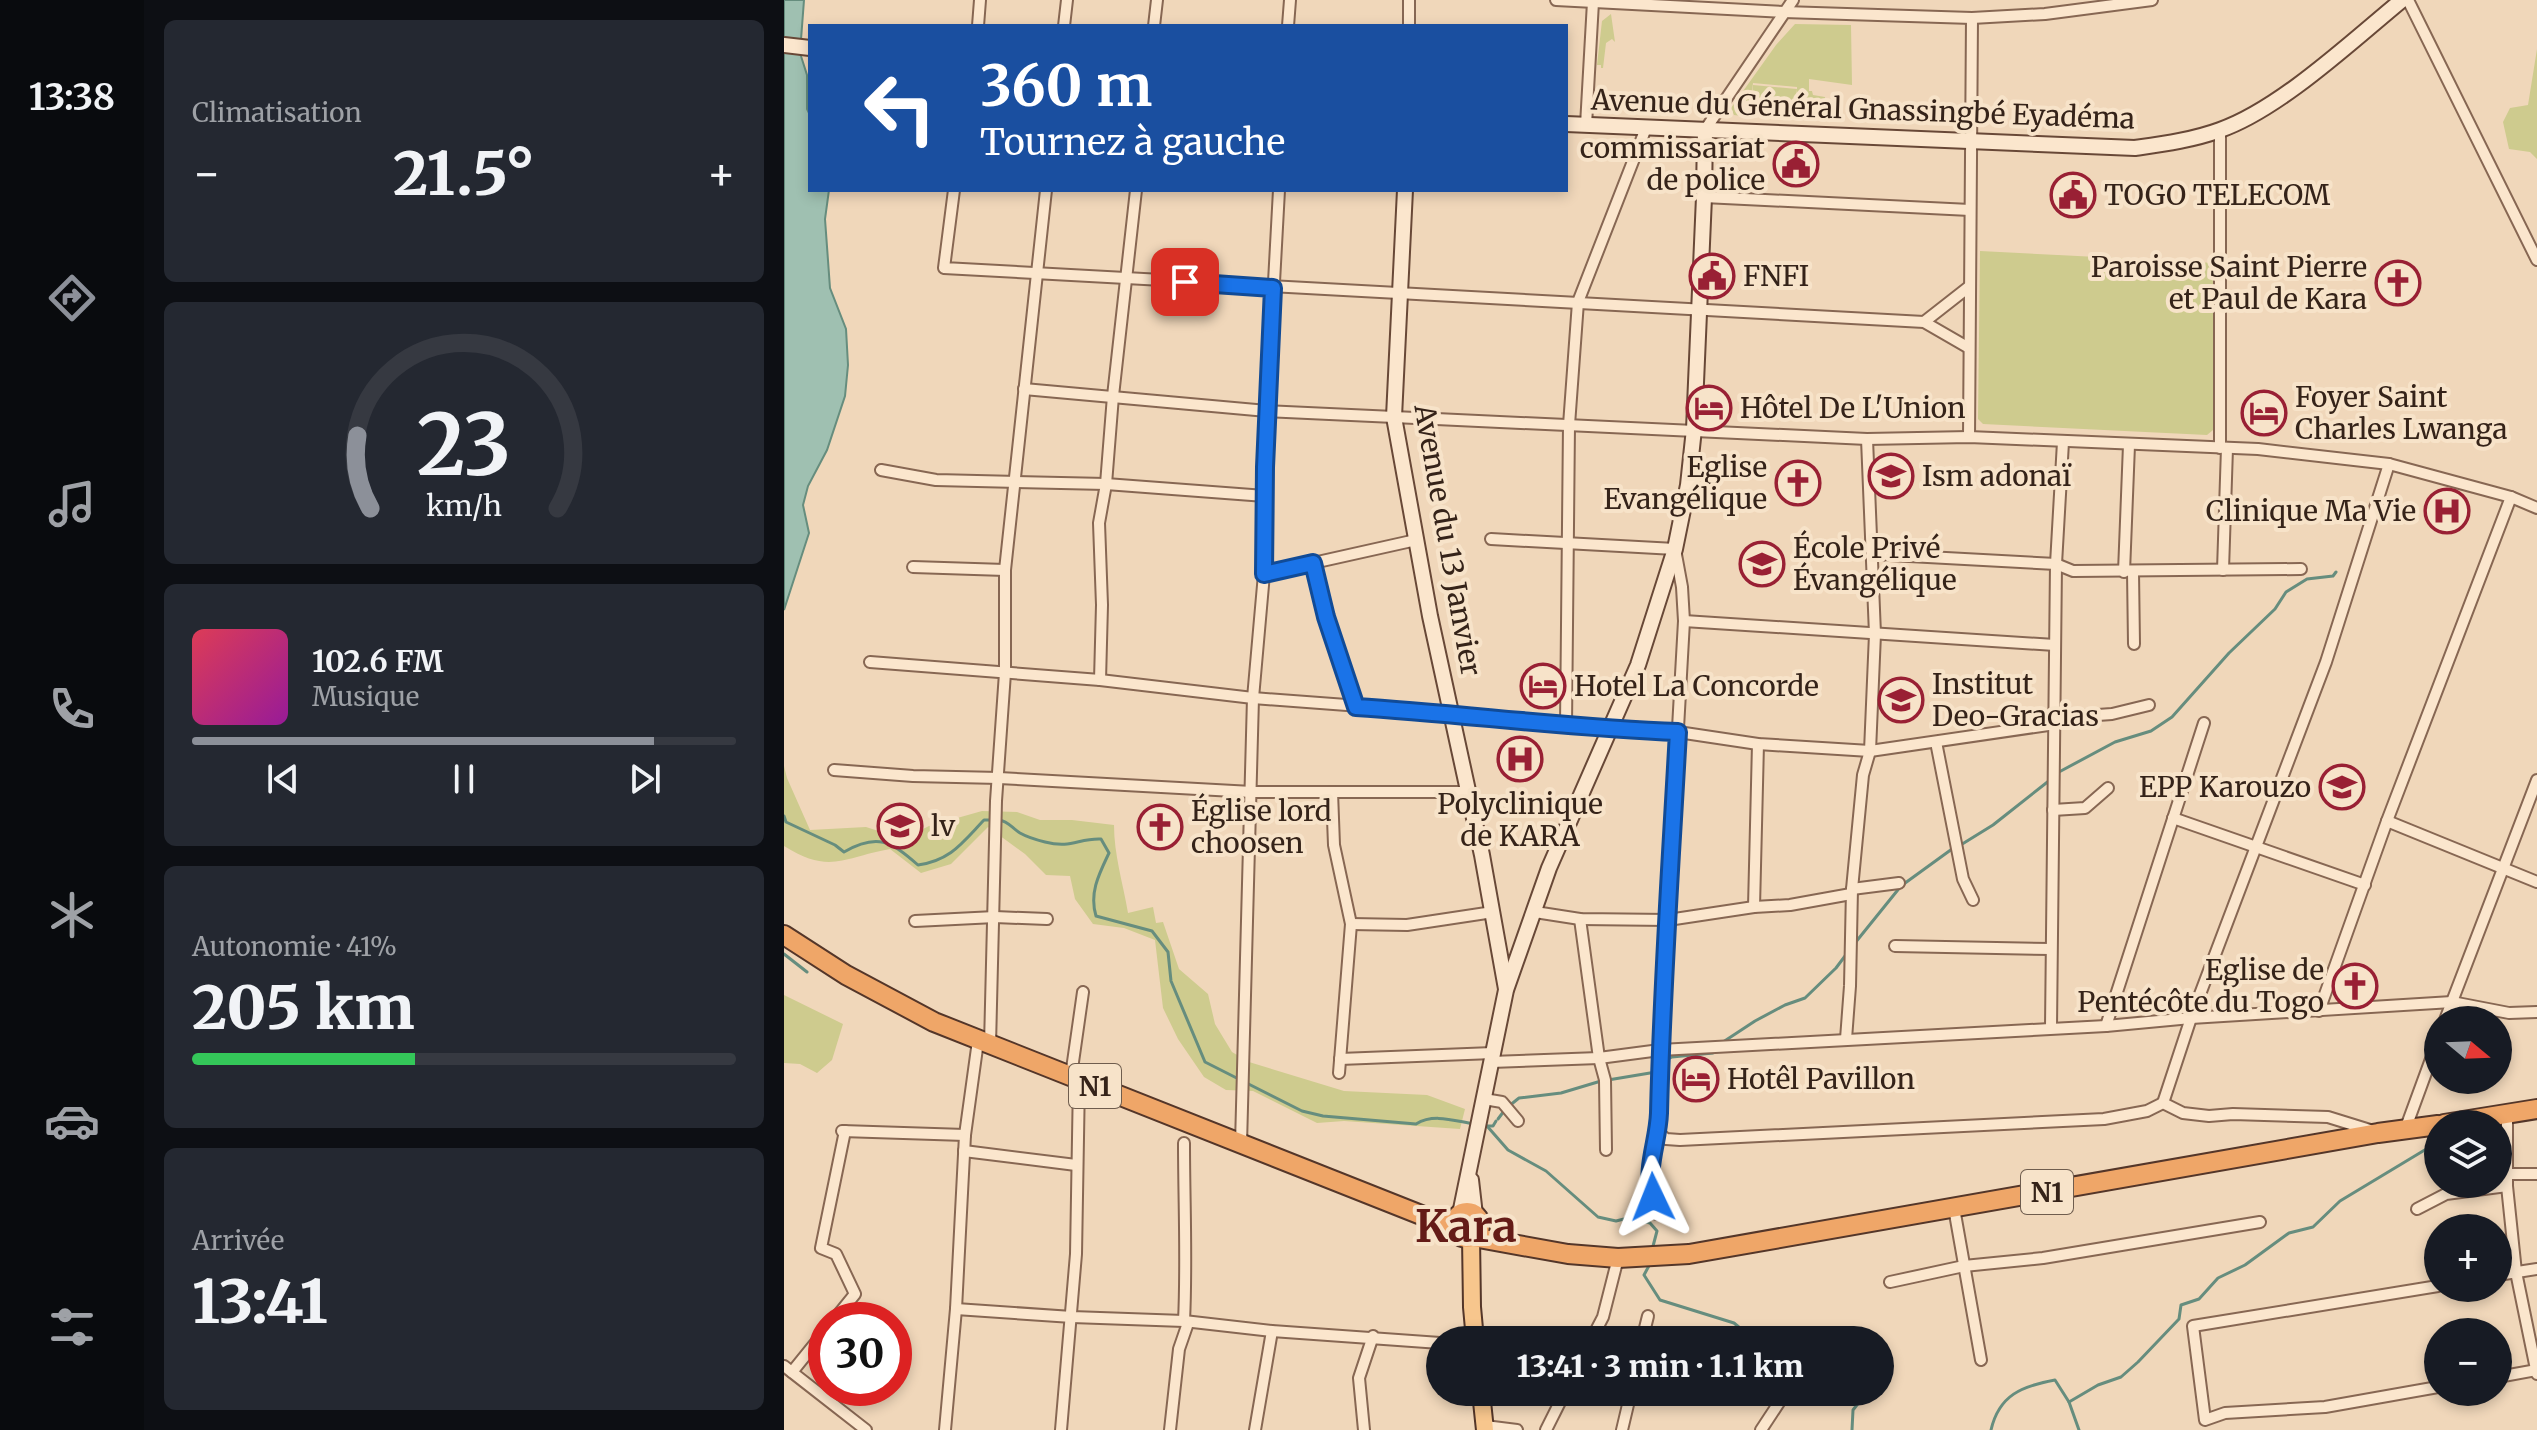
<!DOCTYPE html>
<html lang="fr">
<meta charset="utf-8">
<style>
body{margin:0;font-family:Merriweather,serif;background:#242831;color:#f1f3f6;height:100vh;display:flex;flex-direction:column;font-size:30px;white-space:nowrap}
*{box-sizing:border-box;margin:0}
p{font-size:26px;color:#9ea1a6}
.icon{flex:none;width:44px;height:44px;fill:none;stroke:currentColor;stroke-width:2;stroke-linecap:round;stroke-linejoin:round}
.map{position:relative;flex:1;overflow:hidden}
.sheet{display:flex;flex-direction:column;gap:20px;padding:20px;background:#0d0f14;width:640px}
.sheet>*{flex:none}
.banner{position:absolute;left:24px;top:24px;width:760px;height:168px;border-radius:0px;box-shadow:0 4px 12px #0003;background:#1a4fa0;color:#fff;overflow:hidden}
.needle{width:52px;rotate:109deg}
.fabs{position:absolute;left:1640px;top:1006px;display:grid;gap:16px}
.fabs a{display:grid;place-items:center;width:88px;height:88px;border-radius:50%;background:#171b24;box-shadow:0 4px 12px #0003;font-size:40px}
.speed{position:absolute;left:24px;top:1302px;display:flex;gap:16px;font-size:40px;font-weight:700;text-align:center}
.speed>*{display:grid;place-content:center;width:104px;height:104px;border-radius:50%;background:#171b24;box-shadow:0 4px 12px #0003;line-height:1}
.speed .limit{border:12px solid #d22;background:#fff;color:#111}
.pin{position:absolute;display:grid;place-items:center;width:68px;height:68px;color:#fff;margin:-34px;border-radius:16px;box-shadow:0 4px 12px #0006}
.me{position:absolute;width:88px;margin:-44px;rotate:358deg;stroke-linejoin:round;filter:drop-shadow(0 0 6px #0008)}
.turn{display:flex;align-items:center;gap:28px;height:168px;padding:0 40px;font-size:36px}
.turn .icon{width:104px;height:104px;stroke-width:2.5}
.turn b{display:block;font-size:56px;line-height:68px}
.big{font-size:60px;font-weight:800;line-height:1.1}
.sheet .tile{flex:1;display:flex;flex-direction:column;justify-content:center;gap:12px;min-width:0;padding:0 28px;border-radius:12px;background:#242831}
.sheet .dial{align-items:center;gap:0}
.dial svg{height:208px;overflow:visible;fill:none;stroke:#363941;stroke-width:7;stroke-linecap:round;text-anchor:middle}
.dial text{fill:#f1f3f6;stroke:none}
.song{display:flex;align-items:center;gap:24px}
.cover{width:96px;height:96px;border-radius:12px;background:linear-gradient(135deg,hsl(350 70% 55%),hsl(300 70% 35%))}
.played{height:8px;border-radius:4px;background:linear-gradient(90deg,#8c9099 85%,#363941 85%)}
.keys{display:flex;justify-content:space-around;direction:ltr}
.heat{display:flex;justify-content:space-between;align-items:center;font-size:44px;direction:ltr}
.charge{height:12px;border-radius:6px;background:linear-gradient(90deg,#34c759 41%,#363941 0)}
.trip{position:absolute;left:642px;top:1326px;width:468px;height:80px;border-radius:40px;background:#171b24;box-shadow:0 4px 12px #0003;font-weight:800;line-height:80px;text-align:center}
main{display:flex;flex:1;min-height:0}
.menu{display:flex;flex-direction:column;width:144px;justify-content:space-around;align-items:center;background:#090b0e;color:#9ea1a6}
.menu .icon{width:56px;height:56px}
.menu .selected{color:#8c9099}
.menu b{font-size:36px;color:#f1f3f6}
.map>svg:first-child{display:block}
.green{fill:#cecb8e}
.water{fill:#9fc0b1;stroke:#668d7e;stroke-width:2}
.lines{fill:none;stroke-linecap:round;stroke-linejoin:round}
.stream{stroke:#668d7e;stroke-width:3}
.minor-casing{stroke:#876753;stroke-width:14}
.secondary-casing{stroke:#684837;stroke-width:18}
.primary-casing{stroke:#543629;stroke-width:20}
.trunk-casing{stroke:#543629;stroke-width:22}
.minor{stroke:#fbe6cd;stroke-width:10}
.secondary{stroke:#fbe6cd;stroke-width:14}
.primary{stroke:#f7c68d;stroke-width:16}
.trunk{stroke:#efa668;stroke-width:18}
.route-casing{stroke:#114b97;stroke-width:20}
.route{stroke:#1a73e8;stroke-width:14}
.labels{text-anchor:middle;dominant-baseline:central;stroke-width:8;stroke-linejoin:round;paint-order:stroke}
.shield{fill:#f7e3c9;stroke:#6f5d4e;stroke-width:2}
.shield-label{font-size:26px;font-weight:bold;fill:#352319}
.street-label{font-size:28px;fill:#352319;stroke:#f7e3c9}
.poi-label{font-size:28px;fill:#352319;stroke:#f7e3c9;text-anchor:start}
.town-label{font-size:44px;font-weight:bold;fill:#641b17;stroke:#f7e3c9}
</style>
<main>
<nav class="menu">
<b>13:38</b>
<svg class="icon selected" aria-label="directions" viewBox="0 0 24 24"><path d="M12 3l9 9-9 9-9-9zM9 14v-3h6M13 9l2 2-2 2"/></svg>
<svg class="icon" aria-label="music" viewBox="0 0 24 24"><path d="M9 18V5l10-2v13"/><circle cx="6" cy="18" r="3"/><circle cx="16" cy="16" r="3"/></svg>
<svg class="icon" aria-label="phone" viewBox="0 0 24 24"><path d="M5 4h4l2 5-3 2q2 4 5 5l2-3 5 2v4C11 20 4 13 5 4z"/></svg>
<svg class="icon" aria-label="climate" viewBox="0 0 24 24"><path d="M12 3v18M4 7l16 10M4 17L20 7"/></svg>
<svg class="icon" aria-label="car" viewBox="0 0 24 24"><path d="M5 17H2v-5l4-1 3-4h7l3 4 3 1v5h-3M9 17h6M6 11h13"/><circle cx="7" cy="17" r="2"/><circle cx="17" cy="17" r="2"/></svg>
<svg class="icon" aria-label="filters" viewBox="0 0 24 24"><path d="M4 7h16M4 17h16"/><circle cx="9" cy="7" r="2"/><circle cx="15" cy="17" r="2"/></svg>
</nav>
<section class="sheet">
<div class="tile"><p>Climatisation</p>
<div class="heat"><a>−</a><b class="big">21.5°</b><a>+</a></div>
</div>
<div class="tile dial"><svg viewBox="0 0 100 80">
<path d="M14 69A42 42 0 1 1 86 69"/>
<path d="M14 69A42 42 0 0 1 9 41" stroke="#8c9099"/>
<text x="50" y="56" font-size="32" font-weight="700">23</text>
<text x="50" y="72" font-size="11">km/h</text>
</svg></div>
<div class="tile">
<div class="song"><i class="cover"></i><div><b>102.6 FM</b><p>Musique</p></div></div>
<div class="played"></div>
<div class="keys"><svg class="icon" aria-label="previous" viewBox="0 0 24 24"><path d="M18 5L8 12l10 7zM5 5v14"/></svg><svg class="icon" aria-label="pause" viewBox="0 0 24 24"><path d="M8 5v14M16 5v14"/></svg><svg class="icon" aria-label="next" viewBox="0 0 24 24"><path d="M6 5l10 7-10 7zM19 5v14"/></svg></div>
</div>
<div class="tile"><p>Autonomie · 41%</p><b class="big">205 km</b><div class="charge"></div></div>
<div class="tile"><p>Arrivée</p><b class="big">13:41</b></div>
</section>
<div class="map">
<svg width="1753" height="1430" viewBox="0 0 1753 1430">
<rect width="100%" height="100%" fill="#f0d7ba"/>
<!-- green -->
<g class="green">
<polygon points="827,14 831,42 828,39 822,43 819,68 817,68 817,65 813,65 818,21"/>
<polygon points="1011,24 1067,25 1068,85 1025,79 1025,91 1028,91 1029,95 1041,97 1041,103 1047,104 1046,109 1013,106 1013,87 969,83 965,117 950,115 947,108 992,45"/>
<polygon points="1753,49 1753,159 1746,152 1725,149 1719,122 1726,108 1744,105"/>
<polygon points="969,85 1013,89 1010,114 967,110"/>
<polygon points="1196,251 1430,263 1429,430 1423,435 1199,424 1194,419"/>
<path d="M 0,766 L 3,778 L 26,830 L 82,827 L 119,839 L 145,826 L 198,811 L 233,812 L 256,820 L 288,820 L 330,825 C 330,855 339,883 344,913 L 369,907 L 372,923 L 379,922 L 395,969 L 424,994 L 431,1024 L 448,1052 L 465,1062 L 560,1091 L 643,1095 L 681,1109 L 676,1129 L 560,1121 L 533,1123 L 469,1091 L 442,1090 L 420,1077 L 394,1039 L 379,1008 L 371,940 L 340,928 L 309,924 L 291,899 L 286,876 L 262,875 L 241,854 L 204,827 L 167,864 L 137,873 L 106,849 C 60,857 46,875 0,846 Z"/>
<polygon points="0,995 59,1024 48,1060 33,1073 16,1064 0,1063"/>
</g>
<!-- water -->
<polygon class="water" points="0,0 20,0 16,53 23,75 23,109 26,115 26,190 45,190 41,219 46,288 62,329 64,365 61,396 43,450 24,486 19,505 25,533 0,610"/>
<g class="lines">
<!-- stream -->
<g class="stream">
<polyline points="1275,772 1331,742 1367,731 1388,717 1445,653 1491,609 1502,592 1523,579 1549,576 1552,572"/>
<path d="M 0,816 L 2,822 L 51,845 L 60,852 C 93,833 107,841 134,865 C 167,860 178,843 200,820 L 207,820"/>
<path d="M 215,820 C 224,821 228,828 236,833 C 243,837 253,840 261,842 C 288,849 294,838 317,839 L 325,853 C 315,874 305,893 312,916 L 368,931 L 384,952 L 387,981 L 421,1062 L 518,1111 L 539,1116 L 632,1124 C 650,1113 671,1121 691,1124"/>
<polyline points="1175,846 1209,825 1266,780"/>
<polyline points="1071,943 1117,886 1168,849"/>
<polyline points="0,954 23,972"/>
<polyline points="936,1044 971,1021 1001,1005 1021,998 1052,968 1064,952"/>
<polyline points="880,1071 882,1071 884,1059 888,1057 929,1053 932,1050"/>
<polyline points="824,1080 872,1072"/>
<polyline points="725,1106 735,1098 777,1093 817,1081"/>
<polyline points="714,1119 720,1111"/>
<polyline points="699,1126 703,1126 724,1150 762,1171 814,1217 832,1221 840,1219 854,1220 866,1223 873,1231 868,1250"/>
<polyline points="703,1126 709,1126 712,1121"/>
<polyline points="867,1262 860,1275 876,1300 950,1323 969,1339 981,1337 999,1340"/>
<polyline points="1285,1402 1314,1385 1337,1377 1354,1362 1395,1319 1397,1305 1415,1299 1434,1278 1461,1265 1505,1233 1529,1227 1556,1201 1649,1145"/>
<polyline points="1068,1430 1069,1410 1083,1392"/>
<path d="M 1207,1430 C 1215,1395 1238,1386 1271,1380 L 1285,1402 L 1295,1430"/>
</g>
<!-- minor casing -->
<g class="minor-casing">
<g id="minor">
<polyline points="625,0 625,26"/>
<polyline points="772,0 1000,12 1188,18 1261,14 1368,0"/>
<polyline points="1624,0 1753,260"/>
<polyline points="194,26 196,0"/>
<polyline points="280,26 283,0"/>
<polyline points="370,26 373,0"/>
<polyline points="504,26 506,0"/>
<polyline points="802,125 809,2"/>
<polyline points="921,130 1009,0"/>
<polyline points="170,190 160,268 1140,322 1185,348"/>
<polyline points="920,197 1186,210"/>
<polyline points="1140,322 1186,286"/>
<polyline points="240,389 483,411 610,417 1083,439 1185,437 1474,449 1605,464 1727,497 1753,508"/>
<polyline points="1185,437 1188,18"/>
<polyline points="1436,448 1436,130"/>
<polyline points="97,470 152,480 322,484 481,496"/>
<polyline points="707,539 891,549 898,587 900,621 876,1050 874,1132 865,1180 873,1214"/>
<polyline points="1088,554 1272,564 1289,571 1517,569"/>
<polyline points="529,563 542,617 572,707"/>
<polyline points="129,567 221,570"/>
<polyline points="1439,570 1443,448"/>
<polyline points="1340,572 1345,445"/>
<polyline points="1349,572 1350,644"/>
<polyline points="480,574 632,540"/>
<polyline points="900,621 1271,645"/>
<polyline points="86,662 316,680 469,698 669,713 827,730 894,732 974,744 1086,751 1271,724"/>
<polyline points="316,680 318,605 315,523 322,484 329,396 352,190"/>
<polyline points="1271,718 1328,714 1365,705"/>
<polyline points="782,725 785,425 794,302 862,128"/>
<polyline points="1152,742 1179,879 1189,900"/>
<polyline points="50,770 129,776 215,778 468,792 685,792"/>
<polyline points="548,792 550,845 567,924 555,1073"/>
<polyline points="1269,810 1301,808 1324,788"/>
<polyline points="1389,818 1581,885"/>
<polyline points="1603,821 1753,882"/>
<polyline points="1068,889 1115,883"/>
<polyline points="970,907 974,744"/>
<polyline points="751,912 796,919 884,920 970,907 1006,905 1067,894"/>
<polyline points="796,919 815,1058 821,1080 822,1150"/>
<polyline points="131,921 211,917 263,919"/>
<polyline points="567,924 623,925 709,912"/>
<polyline points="1111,946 1267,949"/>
<polyline points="1535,1011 1603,821 1727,497"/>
<polyline points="1661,1020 1753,780"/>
<polyline points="1322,1026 1420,723"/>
<polyline points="1267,1027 1272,564 1279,442"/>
<polyline points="1062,1039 1066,986 1068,889 1079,775 1086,751 1091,634 1083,439"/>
<polyline points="206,1045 212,801 221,673 221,570 262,190"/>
<polyline points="556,1059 709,1053"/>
<polyline points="707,1062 815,1058 876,1050 1322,1026 1407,1018 1668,1002 1725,1013 1753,1012"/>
<polyline points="287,1076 299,992"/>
<polyline points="700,1099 718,1102 734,1121"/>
<polyline points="1379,1103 1407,1018 1542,662 1605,464"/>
<polyline points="1723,1114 1723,1186 1732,1272 1753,1374"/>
<polyline points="1621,1130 1654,1040"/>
<polyline points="58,1131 181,1135"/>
<polyline points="874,1132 882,1139 896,1140 1320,1119 1363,1111 1379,1103 1399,1113 1425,1116 1449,1114 1544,1117 1586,1130"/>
<polyline points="457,1144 469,698 480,574 483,411 495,190"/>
<polyline points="180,1151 292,1165"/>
<polyline points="1724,1174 1753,1174"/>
<polyline points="1170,1208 1197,1360"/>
<polyline points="1633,1209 1662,1194 1723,1186"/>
<polyline points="1714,1275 1753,1269"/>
<polyline points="1106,1282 1180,1266 1259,1258 1476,1222"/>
<polyline points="1654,1286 1409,1326 1421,1420 1441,1413 1541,1407 1654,1387"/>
<polyline points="172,1309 288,1317 400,1321 488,1331 656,1343"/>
<polyline points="50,1320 71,1294 52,1254 37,1248 61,1131"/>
<path d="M 400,1321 C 403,1262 400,1202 400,1143"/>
<polyline points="807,1340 819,1317 834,1258"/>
<polyline points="858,1340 864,1316"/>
<polyline points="0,1366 82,1430"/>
<polyline points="8,1372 42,1330"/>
<polyline points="1714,1377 1753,1370"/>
<polyline points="701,1426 733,1430"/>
<polyline points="161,1430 172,1309 181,1135 194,1041"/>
<polyline points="277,1430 292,1254 295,1080"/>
<polyline points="386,1430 395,1349 404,1323"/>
<polyline points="471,1430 488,1331"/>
<polyline points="580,1430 575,1378 589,1336"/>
<polyline points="762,1430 781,1392"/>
<polyline points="838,1430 847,1392"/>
<polyline points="977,1430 1002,1392"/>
</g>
</g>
<!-- secondary casing -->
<g class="secondary-casing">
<g id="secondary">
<polyline points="0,45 26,48"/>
<path d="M 782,124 L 1351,148 C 1379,144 1409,140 1436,130 C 1496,109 1568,41 1618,0"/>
<polyline points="621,190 610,417 646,616 698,855 722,989"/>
<polyline points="687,1180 691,1215"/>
<polyline points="676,1214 722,990 765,868 854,665 891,549 904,485 910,429 920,197 921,130"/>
</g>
</g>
<!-- primary casing -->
<g class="primary-casing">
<g id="primary">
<polyline points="687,1237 688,1307 691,1340"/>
<polyline points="697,1392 701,1430"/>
</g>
</g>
<!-- trunk casing -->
<g class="trunk-casing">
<g id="trunk">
<polyline points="0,935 62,975 150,1022 670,1228"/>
<polyline points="1660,1124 1753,1109"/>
<circle cx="683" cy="1225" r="13"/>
<polyline points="689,1237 784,1254 834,1258 905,1254 1594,1133 1654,1125"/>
</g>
</g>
<!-- minor -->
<use href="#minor" class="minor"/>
<!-- secondary -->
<use href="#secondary" class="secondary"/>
<!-- primary -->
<use href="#primary" class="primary"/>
<!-- trunk -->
<use href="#trunk" class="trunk"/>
</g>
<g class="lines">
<!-- route casing -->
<g class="route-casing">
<path id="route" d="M 401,282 L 489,288 L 481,467 L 480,574 L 529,563 L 542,617 L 572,707 C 680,714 787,728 894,732 C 887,859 878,986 875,1113 C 874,1142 861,1168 869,1197"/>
</g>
<!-- route -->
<use href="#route" class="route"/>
</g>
<!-- icons -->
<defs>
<g id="civic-ring" transform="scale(2.3)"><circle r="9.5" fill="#f7e3c9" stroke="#992034" stroke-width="1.5"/><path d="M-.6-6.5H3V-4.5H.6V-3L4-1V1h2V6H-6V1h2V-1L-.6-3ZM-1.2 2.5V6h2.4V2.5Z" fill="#992034"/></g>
<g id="church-ring" transform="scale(2.3)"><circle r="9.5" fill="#f7e3c9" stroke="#992034" stroke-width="1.5"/><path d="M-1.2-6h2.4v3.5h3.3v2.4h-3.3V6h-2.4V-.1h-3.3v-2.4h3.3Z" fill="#992034"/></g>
<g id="hotel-ring" transform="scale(2.3)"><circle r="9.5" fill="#f7e3c9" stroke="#992034" stroke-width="1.5"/><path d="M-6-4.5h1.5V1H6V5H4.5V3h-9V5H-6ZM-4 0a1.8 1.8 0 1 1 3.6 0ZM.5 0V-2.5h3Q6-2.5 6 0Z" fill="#992034"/></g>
<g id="university-ring" transform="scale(2.3)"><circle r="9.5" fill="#f7e3c9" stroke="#992034" stroke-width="1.5"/><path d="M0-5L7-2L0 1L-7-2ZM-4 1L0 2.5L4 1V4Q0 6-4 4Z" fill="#992034"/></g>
<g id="hospital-ring" transform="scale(2.3)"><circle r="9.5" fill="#f7e3c9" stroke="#992034" stroke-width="1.5"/><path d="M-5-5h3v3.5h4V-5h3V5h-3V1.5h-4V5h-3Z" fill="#992034"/></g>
<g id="school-ring" transform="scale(2.3)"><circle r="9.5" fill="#f7e3c9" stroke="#992034" stroke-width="1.5"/><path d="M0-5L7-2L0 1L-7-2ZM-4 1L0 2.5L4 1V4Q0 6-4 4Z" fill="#992034"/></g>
</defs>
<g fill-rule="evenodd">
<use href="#civic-ring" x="1012" y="164"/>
<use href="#civic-ring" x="1289" y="195"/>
<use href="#civic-ring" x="928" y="276"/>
<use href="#church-ring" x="1614" y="283"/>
<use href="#hotel-ring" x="925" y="408"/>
<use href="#hotel-ring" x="1480" y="413"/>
<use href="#university-ring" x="1107" y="476"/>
<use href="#church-ring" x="1014" y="483"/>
<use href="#hospital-ring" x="1663" y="511"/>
<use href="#school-ring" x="978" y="564"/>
<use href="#hotel-ring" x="759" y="686"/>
<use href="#school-ring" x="1117" y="700"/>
<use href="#hospital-ring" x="736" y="759"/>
<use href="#school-ring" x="1558" y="787"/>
<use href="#school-ring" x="116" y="826"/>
<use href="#church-ring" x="376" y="827"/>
<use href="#church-ring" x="1571" y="986"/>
<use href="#hotel-ring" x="912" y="1079"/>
</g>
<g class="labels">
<!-- shield labels -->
<g class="shield">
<rect x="285" y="1064" width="52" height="44" rx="6"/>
<rect x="1237" y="1170" width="52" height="44" rx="6"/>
</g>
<g class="shield-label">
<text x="311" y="1086">N1</text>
<text x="1263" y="1192">N1</text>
</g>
<!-- street labels -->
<g class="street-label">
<text transform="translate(1079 109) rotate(2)">Avenue du Général Gnassingbé Eyadéma</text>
<text transform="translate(664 540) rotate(80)">Avenue du 13 Janvier</text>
</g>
<!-- poi labels -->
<g class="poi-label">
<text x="981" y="148" text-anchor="end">commissariat<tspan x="981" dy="32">de police</tspan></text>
<text x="1320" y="195">TOGO TELECOM</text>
<text x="1583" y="267" text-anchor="end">Paroisse Saint Pierre<tspan x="1583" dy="32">et Paul de Kara</tspan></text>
<text x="959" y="276">FNFI</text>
<text x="1511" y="397">Foyer Saint<tspan x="1511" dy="32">Charles Lwanga</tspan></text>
<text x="956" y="408">Hôtel De L'Union</text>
<text x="983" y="467" text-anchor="end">Eglise<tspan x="983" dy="32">Evangélique</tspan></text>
<text x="1138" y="476">Ism adonaï</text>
<text x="1632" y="511" text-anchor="end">Clinique Ma Vie</text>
<text x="1009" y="548">École Privé<tspan x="1009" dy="32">Évangélique</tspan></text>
<text x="1148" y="684">Institut<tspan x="1148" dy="32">Deo-Gracias</tspan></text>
<text x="790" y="686">Hotel La Concorde</text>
<text x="1527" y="787" text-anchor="end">EPP Karouzo</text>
<text x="736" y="804" text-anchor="middle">Polyclinique<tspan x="736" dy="32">de KARA</tspan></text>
<text x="407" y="811">Église lord<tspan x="407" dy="32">choosen</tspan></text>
<text x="147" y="826">lv</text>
<text x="1540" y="970" text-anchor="end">Eglise de<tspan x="1540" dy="32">Pentécôte du Togo</tspan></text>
<text x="943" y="1079">Hotêl Pavillon</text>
</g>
<!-- town labels -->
<g class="town-label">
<text x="682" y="1226">Kara</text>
</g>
</g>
</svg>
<div class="fabs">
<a><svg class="needle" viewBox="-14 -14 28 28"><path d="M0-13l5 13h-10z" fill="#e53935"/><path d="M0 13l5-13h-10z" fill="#9ea1a6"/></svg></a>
<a><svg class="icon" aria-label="layers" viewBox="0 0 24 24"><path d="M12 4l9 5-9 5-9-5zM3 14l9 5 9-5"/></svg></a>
<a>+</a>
<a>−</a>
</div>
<div class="speed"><div class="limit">30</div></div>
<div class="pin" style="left:401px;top:282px;background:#d93025"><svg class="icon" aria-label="arrive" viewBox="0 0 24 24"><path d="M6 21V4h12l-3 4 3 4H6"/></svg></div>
<svg class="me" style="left:869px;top:1197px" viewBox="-20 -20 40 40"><path d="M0-17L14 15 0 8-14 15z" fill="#1a73e8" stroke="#fff" stroke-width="4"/></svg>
<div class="trip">13:41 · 3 min · 1.1 km</div>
<div class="banner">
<div class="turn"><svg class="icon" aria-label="left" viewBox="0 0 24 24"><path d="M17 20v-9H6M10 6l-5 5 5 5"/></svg><div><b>360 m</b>Tournez à gauche</div></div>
</div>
</div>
</main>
